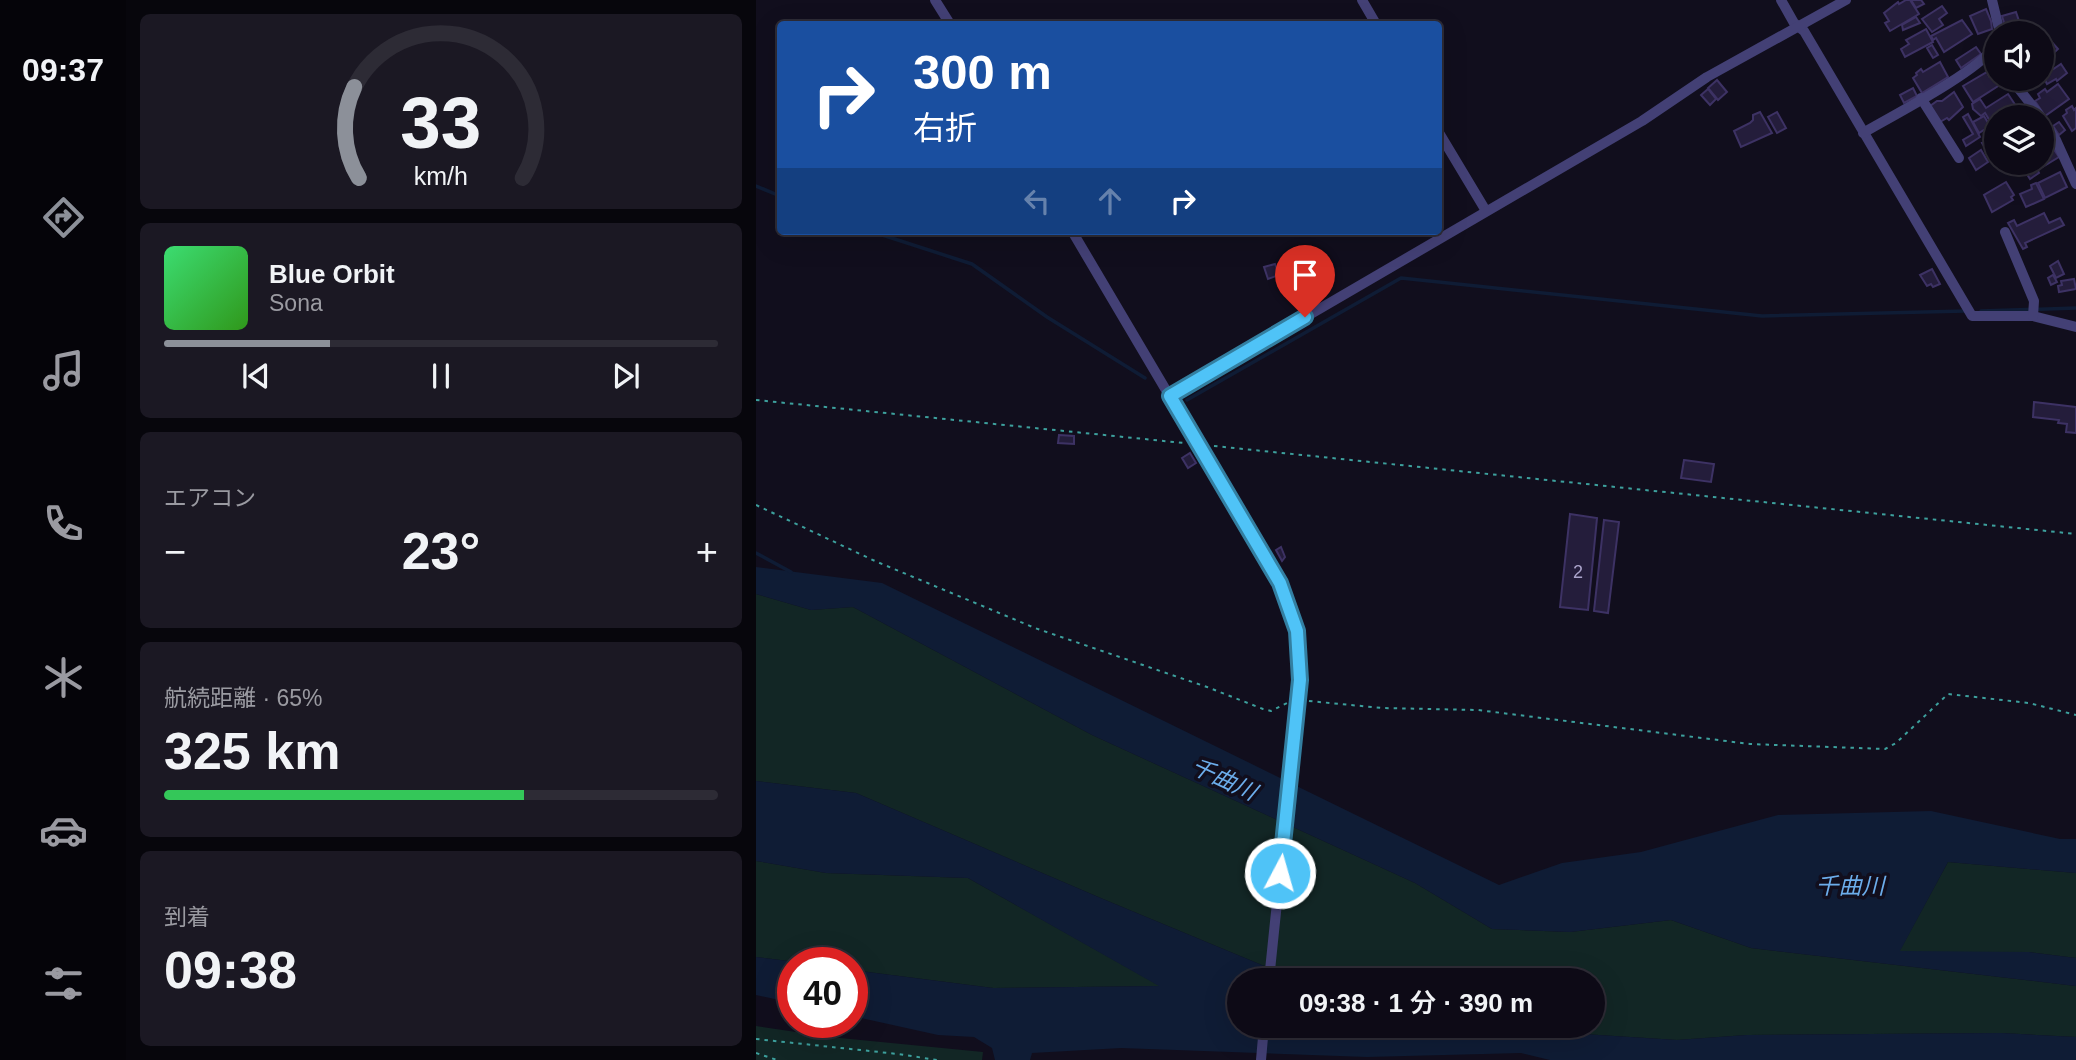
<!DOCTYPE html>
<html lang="ja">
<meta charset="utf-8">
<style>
body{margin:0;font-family:Arial,"Noto Sans JP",sans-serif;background:#1b1823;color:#f1f3f6;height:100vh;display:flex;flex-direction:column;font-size:26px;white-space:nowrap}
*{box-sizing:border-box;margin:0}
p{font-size:23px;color:#9a9aa1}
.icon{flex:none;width:38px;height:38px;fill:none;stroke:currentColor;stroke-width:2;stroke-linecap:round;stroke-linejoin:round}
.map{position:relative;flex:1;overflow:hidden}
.side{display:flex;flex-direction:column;gap:14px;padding:14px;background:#07060c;width:630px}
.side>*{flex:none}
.banner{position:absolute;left:21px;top:21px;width:665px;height:214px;border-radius:7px;box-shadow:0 7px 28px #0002,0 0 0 2px #2d2b35;background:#1a4fa0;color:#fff;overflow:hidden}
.tools{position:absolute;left:1228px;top:21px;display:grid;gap:14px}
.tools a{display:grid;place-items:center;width:70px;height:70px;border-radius:50%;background:#0d0a16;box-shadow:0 7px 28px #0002,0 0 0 2px #2d2b35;font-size:35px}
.speed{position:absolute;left:21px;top:947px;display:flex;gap:14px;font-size:35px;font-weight:700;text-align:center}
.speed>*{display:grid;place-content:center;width:91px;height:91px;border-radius:50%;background:#0d0a16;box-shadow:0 7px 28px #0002,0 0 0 2px #2d2b35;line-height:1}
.speed .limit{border:10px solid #d22;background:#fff;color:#111}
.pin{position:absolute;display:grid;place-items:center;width:60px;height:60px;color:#fff;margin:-72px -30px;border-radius:50% 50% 50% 0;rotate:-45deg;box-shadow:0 0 7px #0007}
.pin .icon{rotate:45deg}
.me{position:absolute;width:77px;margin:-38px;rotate:6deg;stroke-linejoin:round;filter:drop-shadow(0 0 5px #0008)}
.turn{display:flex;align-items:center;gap:24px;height:147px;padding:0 21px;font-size:32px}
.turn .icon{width:91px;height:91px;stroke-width:2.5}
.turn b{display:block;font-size:49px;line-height:60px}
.lanes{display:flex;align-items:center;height:66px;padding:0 21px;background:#0003;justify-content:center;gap:35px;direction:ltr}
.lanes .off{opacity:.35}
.big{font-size:52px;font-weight:600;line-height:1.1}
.side .card{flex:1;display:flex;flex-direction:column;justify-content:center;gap:10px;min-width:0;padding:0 24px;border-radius:10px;background:#1b1823}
.side .dial{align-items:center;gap:0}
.dial svg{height:182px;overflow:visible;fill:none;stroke:#2d2b35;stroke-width:7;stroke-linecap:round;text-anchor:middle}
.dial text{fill:#f1f3f6;stroke:none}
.song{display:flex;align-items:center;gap:21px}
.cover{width:84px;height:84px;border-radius:10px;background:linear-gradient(135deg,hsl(140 70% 55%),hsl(110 70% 35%))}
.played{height:7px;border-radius:4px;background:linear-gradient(90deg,#8c9099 30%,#2d2b35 30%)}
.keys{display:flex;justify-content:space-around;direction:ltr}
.heat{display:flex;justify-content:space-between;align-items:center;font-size:38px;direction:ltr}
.charge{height:10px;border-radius:5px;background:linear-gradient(90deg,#34c759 65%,#2d2b35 0)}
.trip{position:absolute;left:471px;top:968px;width:378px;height:70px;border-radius:35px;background:#0d0a16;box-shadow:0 7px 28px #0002,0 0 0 2px #2d2b35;font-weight:600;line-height:70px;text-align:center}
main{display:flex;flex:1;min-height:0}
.dock{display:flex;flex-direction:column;width:126px;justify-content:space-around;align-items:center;background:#050409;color:#9a9aa1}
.dock .icon{width:49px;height:49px}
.dock .current{color:#8c9099}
.dock b{font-size:32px;color:#f1f3f6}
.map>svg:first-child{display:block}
.green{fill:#122625}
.water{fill:#0f1c35}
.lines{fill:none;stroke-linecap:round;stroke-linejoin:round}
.stream{stroke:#0f1c35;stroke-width:3.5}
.building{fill:#241d3b;stroke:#3d3264;stroke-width:2}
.path{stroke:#3da09d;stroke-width:2;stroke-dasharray:3.5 5;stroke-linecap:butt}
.minor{stroke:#434075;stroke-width:10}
.route-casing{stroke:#337fa1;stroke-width:18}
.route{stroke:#4fc3f7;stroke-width:12}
.labels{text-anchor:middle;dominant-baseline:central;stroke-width:7;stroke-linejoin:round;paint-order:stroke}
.number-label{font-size:18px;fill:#aaa3ca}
.water-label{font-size:23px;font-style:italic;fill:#6cadeb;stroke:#110e1d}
</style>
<main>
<nav class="dock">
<b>09:37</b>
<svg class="icon current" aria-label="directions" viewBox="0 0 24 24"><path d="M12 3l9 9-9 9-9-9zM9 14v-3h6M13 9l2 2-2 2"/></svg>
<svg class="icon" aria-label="music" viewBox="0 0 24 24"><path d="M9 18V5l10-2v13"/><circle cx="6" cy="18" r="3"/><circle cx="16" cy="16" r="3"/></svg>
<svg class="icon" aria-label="phone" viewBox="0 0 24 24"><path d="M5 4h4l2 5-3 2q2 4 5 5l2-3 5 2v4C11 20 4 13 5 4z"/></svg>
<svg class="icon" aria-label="climate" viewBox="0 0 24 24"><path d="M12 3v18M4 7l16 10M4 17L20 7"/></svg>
<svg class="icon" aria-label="car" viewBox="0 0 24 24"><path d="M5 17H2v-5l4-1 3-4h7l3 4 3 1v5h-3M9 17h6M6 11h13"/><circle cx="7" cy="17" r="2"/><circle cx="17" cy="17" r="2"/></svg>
<svg class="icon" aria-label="filters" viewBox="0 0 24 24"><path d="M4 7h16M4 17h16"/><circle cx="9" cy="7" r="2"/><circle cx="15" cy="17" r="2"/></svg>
</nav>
<section class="side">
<div class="card dial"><svg viewBox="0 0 100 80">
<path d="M14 69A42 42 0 1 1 86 69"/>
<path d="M14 69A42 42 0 0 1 12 29" stroke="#8c9099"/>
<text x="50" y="56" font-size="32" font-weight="700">33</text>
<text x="50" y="72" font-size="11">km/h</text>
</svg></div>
<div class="card">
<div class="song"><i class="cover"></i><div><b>Blue Orbit</b><p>Sona</p></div></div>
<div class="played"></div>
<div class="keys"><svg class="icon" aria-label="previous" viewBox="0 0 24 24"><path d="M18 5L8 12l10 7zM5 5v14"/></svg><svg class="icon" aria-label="pause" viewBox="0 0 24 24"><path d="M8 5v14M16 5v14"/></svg><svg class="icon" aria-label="next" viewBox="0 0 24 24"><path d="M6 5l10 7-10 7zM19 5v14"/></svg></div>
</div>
<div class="card"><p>エアコン</p>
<div class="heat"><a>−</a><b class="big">23°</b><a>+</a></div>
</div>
<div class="card"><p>航続距離 · 65%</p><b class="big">325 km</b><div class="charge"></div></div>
<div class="card"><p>到着</p><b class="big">09:38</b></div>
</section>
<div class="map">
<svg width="1320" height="1060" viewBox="0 0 1320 1060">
<rect width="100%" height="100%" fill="#110e1d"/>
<!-- green -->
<g class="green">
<polygon points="0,594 55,610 97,607 336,735 659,883 736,929 814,932 915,920 995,948 1320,986 1320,1037 1245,1033 991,1035 921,1040 702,1026 836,1026 836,980 542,980 347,899 100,793 0,781"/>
<polygon points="0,861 70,873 212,878 404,986 237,988 96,970 96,962 40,962 0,957"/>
<polygon points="1192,862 1320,873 1320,958 1273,952 1143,952"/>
<polygon points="0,1026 74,1037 227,1052 226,1060 0,1060"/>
</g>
<!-- water -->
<g class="water">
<polygon points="0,567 126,583 743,885 806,863 885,852 1022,815 1175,811 1304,839 1320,839 1320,873 1192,862 1144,951 1273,952 1320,958 1320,986 995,948 915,920 814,932 736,929 659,883 336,735 97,607 55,610 0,594"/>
<polygon points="0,781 100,793 347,899 542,980 483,980 483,1026 702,1026 921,1040 991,1035 1245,1033 1320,1037 1320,1060 794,1060 765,1053 611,1057 365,1048 276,1053 274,1060 239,1060 236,1048 218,1037 182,1035 96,1016 96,970 237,988 403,986 212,878 70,873 0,861"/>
<polygon points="0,957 40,962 37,962 37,1003 0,995"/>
</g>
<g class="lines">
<!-- stream -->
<g class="stream">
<polyline points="0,186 24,196"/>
<polyline points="114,231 216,264 291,317 389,378"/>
<polyline points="1225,311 1320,308"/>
<polyline points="431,400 645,278 1006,316 1210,311"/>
<polyline points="0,553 35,572"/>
</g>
</g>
<!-- building -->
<g class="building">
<polygon points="1150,0 1154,0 1163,14 1134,31 1129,23 1133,21 1128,13 1142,2 1143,4"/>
<polygon points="1155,0 1165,0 1168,4 1160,8"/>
<polygon points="1186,6 1191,13 1183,19 1187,25 1176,32 1166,19"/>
<polygon points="1230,9 1235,21 1236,29 1222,34 1214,16"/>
<polygon points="1260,12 1264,24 1250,29 1246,16"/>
<polygon points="1160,17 1164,23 1147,30 1146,25"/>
<polygon points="1206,20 1216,34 1188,52 1180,38 1177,40 1175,36"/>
<polygon points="1170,29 1177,42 1149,57 1145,49 1153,44 1150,40"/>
<polygon points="1293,39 1302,49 1291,59 1286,54 1286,46"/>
<polygon points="1176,45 1182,55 1177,58 1171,48"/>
<polygon points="1220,47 1225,54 1205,68 1200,60"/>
<polygon points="1184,62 1192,77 1166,93 1157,78 1161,75 1160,73 1165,69 1167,72"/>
<polygon points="1305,64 1311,73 1301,81 1300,79 1291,84 1287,76"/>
<polygon points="1241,71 1241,79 1250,81 1217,102 1207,86 1231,72 1233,76"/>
<polygon points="1263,79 1281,79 1267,87"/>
<polygon points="961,80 971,92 962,100 952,88"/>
<polygon points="1302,84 1313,99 1289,116 1279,101 1284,98 1282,94 1289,89 1291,92"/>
<polygon points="1157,88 1161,96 1148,103 1144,95"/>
<polygon points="952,89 960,99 954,105 945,95"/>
<polygon points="1198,92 1207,107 1193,120 1191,118 1184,122 1174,106 1181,101 1186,101"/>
<polygon points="1252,94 1262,109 1250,117 1241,117 1241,123 1237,126 1229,113 1225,116 1217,109 1216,104 1224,99 1230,108"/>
<polygon points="1316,106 1318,110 1320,108 1320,128 1316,131 1307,116 1311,113 1310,110"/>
<polygon points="1004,112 1016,133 985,147 978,131 994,123 997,120 997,115"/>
<polygon points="1021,112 1030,128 1021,133 1012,117"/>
<polygon points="1212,114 1224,137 1210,146 1207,140 1217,134 1207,117"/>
<polygon points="1228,116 1234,126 1223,133 1217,122"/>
<polygon points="1303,122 1309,130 1303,135 1297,126"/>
<polygon points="1241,136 1241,156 1236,159 1226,143"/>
<polygon points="1293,142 1303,157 1283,169 1280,163 1286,163 1286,146"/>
<polygon points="1225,150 1232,162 1220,170 1213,158"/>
<polygon points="1264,163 1278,163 1283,173 1274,179"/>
<polygon points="1304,172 1311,187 1289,198 1282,183"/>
<polygon points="1250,182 1258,195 1255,197 1257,200 1236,212 1228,195"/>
<polygon points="1280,183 1288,199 1270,207 1264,194 1276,189 1275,185"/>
<polygon points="1288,213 1293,223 1304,218 1308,225 1269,243 1271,247 1267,249 1252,223 1258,220 1261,226"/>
<polygon points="1302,261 1308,274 1300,278 1294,266"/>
<polygon points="519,264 523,275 512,279 508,267"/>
<polygon points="1176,269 1184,284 1177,287 1175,284 1171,286 1164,275"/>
<polygon points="1297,275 1301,282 1295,285 1292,278"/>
<polygon points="1318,279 1320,289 1303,292 1302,286 1306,285 1305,281"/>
<polygon points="1278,402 1320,407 1320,433 1310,432 1311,424 1302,423 1303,420 1277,417"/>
<polygon points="303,435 318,436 318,444 302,443"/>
<polygon points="434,453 440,463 432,468 426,458"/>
<polygon points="928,460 958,464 955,482 925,478"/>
<polygon points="814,514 841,518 832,610 804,607"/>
<polygon points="848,520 863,522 852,613 838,611"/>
<polygon points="525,547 529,557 526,561 520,550"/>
</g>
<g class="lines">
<!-- path -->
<g class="path">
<polyline points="0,400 428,443"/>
<polyline points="458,446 1320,534"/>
<polyline points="0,505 119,561 279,628 451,687 507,709 515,711 531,703"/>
<polyline points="553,701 626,708 722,710 994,744 1129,749 1140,743 1192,694 1273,703 1320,715"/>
<polyline points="0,1039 142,1054 181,1060"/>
<polyline points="0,1053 21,1060"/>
</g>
<!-- minor -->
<g class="minor">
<polyline points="179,0 194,24"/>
<polyline points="606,0 620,24"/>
<polyline points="1025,0 1038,23 1048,31 1216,316 1277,316 1320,327"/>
<polyline points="1236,0 1244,33"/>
<polyline points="1255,79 1285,117"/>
<polyline points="1165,98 1203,158"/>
<polyline points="1286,119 1300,140 1320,184"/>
<polyline points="682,131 730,211"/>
<path d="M 1107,133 C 1136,116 1221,72 1237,48"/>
<polyline points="316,231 524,583 532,601 541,631 544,680 513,980"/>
<polyline points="1249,232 1278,301 1277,316"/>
<polyline points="414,396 886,121 951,77 1090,0"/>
<polyline points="505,1060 508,1026"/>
</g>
</g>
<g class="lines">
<!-- route casing -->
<g class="route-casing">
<polyline id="route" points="524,873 544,680 541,631 524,583 414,396 549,317"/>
</g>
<!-- route -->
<use href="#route" class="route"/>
</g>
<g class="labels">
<!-- number labels -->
<g class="number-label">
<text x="822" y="572">2</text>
</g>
<!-- water labels -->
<g class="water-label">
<text transform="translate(468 779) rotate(25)">千曲川</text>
<text x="1094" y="886">千曲川</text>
</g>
</g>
</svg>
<div class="tools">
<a><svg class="icon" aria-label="sound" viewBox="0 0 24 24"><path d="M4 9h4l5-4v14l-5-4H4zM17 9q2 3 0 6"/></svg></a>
<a><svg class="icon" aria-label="layers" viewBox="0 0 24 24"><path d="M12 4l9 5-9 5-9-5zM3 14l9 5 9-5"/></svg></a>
</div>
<div class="speed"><div class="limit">40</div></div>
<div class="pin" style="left:549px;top:317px;background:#d93025"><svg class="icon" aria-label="arrive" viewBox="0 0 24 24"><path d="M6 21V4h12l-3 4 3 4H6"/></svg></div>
<svg class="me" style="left:524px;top:873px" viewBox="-20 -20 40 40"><circle r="17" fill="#4fc3f7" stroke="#fff" stroke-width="3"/><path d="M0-11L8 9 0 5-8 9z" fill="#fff"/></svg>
<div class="trip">09:38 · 1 分 · 390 m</div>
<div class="banner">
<div class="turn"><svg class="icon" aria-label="right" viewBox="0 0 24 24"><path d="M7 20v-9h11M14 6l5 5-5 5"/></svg><div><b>300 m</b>右折</div></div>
<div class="lanes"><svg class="icon off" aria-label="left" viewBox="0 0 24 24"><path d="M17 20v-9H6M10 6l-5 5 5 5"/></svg><svg class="icon off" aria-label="ahead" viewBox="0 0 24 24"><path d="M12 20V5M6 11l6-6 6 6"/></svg><svg class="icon" aria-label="right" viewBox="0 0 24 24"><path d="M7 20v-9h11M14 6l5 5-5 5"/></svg></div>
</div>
</div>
</main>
